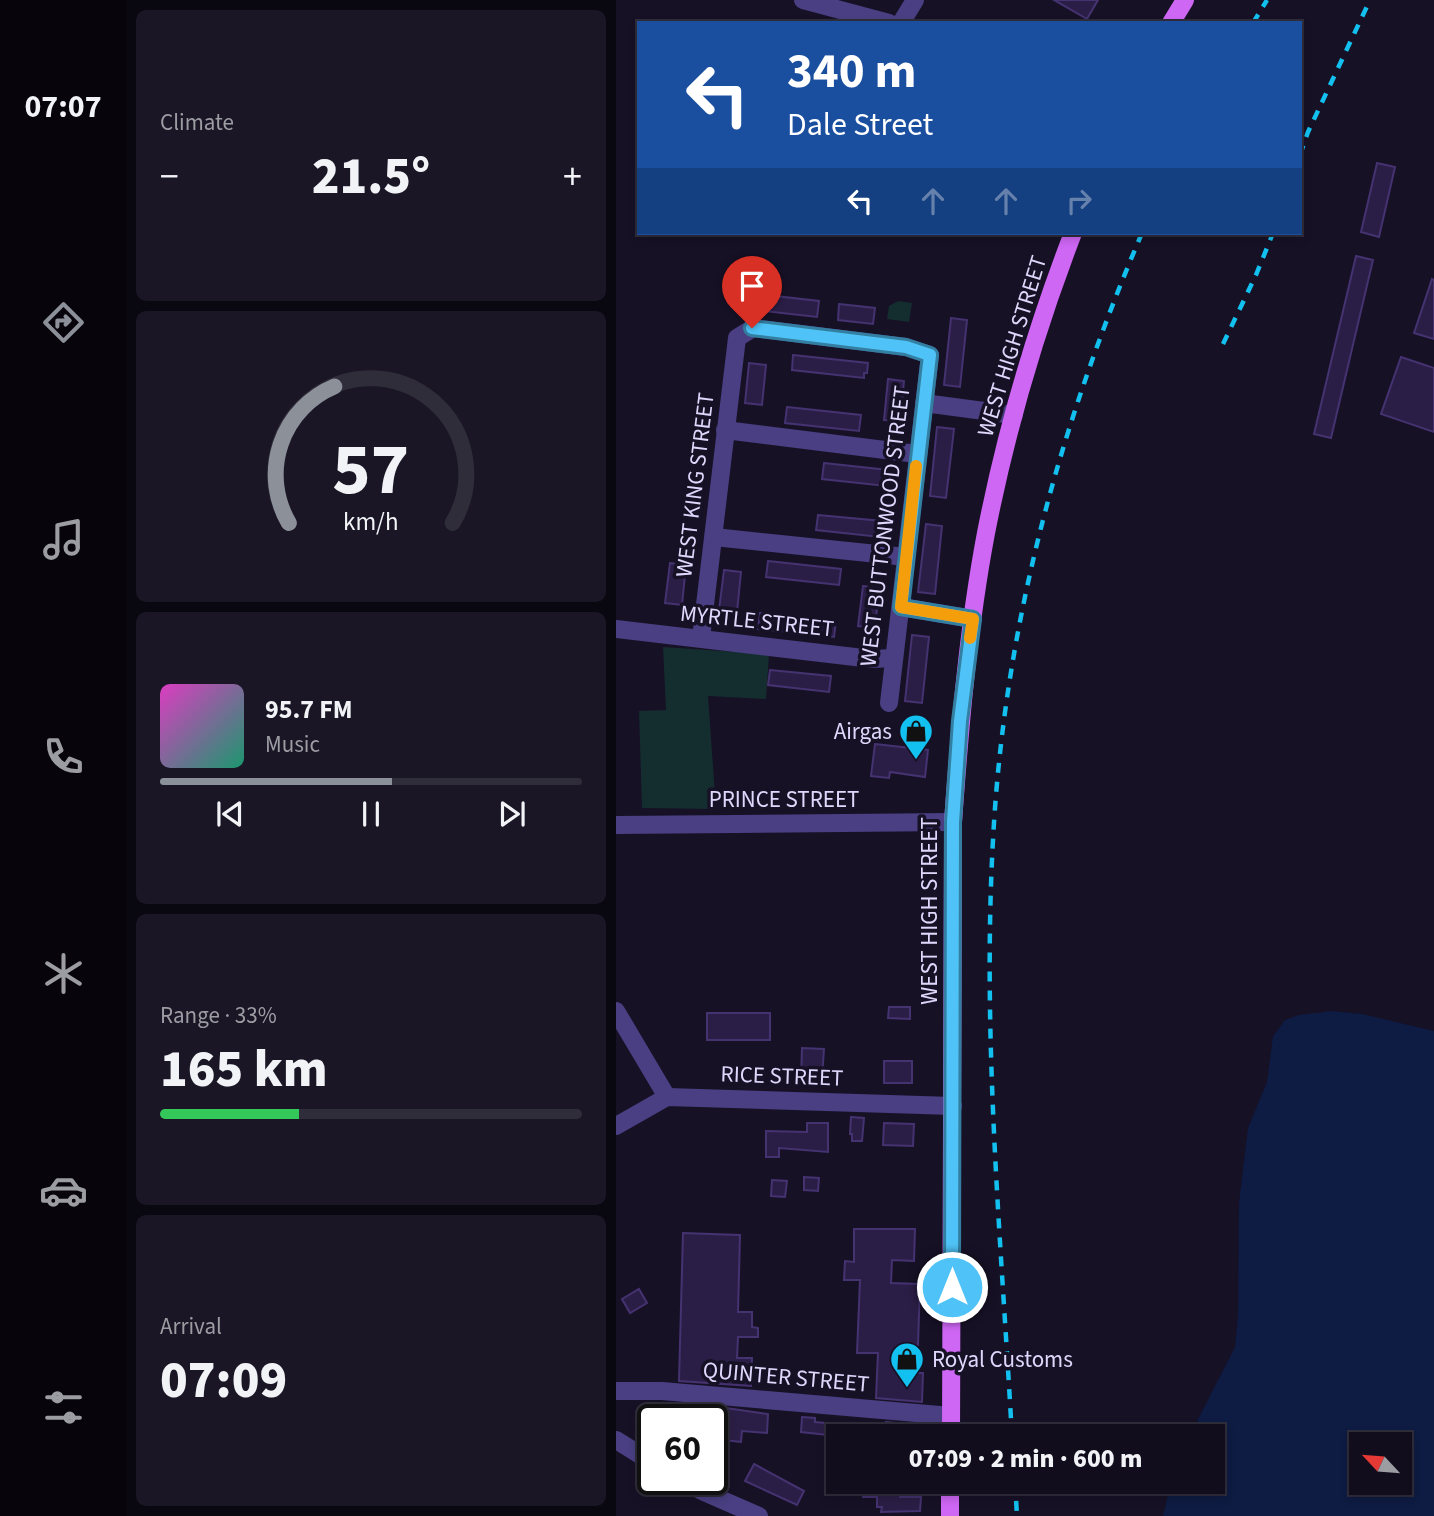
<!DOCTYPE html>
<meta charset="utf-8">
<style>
body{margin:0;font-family:"Source Sans 3",sans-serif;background:#1a1625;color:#f1f3f6;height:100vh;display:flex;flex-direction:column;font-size:26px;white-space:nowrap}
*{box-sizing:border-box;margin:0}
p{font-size:23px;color:#9c9ca3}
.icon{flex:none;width:38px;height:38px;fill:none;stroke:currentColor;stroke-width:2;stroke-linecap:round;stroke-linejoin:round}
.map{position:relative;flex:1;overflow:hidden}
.panel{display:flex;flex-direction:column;gap:10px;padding:10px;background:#09070f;width:490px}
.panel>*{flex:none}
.guide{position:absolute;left:21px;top:21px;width:665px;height:214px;border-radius:0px;box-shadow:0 4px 10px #0003,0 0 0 2px #302d3b;background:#1a4fa0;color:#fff;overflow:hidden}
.needle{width:46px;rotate:296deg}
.tools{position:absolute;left:733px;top:1432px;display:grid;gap:14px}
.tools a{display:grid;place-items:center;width:63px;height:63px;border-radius:0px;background:#110d1c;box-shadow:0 4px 10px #0003,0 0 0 2px #302d3b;font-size:35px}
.speed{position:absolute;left:21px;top:1404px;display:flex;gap:14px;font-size:35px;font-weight:700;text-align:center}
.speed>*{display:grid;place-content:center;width:91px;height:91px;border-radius:50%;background:#110d1c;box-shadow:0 4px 10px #0003,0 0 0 2px #302d3b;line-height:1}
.speed .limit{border:4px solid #111;border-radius:10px;background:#fff;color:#111}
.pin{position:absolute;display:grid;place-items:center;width:60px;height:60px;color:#fff;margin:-72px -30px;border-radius:50% 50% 50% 0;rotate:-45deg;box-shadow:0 0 7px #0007}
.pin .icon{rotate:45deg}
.me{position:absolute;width:77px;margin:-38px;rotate:0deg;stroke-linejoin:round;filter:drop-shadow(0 0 5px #0008)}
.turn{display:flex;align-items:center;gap:24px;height:147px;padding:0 35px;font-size:32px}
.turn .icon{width:91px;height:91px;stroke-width:2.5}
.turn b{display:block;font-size:49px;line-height:60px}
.lanes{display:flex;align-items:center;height:66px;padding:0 35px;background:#0003;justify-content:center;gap:35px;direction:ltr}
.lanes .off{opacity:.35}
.big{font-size:52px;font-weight:800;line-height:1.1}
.panel .card{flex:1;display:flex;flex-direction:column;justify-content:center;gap:10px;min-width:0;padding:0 24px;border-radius:10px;background:#1a1625}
.panel .dial{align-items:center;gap:0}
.dial svg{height:182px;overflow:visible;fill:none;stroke:#302d3b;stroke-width:7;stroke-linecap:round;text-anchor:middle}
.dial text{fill:#f1f3f6;stroke:none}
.song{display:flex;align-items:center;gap:21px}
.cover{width:84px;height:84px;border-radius:10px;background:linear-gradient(135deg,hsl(310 70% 55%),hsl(160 70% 35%))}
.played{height:7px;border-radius:4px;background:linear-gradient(90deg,#8c9099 55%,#302d3b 55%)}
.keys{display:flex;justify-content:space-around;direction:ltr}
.heat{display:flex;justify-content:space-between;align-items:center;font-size:38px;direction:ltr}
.charge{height:10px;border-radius:5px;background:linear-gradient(90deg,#34c759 33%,#302d3b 0)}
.trip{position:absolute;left:210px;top:1424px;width:399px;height:70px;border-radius:0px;background:#110d1c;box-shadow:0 4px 10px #0003,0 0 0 2px #302d3b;font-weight:800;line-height:70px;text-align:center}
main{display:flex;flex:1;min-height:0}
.menu{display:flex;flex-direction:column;width:126px;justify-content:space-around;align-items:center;background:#07050b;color:#9c9ca3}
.menu .icon{width:49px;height:49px}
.menu .selected{color:#8c9099}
.menu b{font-size:32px;color:#f1f3f6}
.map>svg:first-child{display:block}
.green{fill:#142d2f}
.water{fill:#0e1b42;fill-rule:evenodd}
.building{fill:#2b1e46;stroke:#453270;stroke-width:2}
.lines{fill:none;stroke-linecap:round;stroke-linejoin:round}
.minor{stroke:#493f82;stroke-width:18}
.major{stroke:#cf67f5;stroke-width:18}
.rail{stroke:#12c1ef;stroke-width:4.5;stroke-dasharray:10 9;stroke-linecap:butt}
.route-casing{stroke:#337fa1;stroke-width:18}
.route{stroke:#4fc3f7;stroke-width:12}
.slow{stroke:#f59e0b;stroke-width:12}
.labels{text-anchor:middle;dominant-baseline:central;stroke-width:7;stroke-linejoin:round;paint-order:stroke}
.street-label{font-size:23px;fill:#e0d8fc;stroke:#171126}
.poi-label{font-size:23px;fill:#e0d8fc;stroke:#171126;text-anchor:end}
</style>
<main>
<nav class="menu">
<b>07:07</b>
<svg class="icon selected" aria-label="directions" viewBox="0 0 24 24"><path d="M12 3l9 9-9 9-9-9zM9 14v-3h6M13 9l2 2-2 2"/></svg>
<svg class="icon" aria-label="music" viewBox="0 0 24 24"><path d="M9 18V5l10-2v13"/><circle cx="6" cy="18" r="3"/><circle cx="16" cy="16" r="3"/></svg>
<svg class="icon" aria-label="phone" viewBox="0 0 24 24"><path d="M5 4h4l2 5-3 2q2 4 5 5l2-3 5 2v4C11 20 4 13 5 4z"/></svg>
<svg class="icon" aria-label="climate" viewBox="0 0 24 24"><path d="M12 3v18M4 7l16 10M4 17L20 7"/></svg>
<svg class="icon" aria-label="car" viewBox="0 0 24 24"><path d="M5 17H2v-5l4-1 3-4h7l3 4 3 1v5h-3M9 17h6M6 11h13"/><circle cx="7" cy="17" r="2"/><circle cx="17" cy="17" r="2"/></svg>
<svg class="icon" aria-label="filters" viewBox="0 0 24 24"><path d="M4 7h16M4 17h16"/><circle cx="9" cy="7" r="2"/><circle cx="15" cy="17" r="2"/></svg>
</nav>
<section class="panel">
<div class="card"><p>Climate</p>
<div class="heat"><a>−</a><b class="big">21.5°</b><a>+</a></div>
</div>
<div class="card dial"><svg viewBox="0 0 100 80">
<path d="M14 69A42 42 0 1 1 86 69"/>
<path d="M14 69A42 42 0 0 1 34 9" stroke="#8c9099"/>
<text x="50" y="56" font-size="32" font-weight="700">57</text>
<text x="50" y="72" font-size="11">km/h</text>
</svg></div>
<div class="card">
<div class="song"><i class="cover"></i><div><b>95.7 FM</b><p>Music</p></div></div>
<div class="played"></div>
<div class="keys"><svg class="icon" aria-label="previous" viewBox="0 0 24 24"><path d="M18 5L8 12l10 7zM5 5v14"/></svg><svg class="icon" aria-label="pause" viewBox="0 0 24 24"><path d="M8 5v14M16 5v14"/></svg><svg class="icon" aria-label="next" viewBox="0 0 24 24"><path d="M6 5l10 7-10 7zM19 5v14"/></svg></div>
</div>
<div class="card"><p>Range · 33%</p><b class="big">165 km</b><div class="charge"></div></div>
<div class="card"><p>Arrival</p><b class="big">07:09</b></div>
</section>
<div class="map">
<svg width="818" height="1516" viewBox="0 0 818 1516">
<rect width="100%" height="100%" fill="#171126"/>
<!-- green -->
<g class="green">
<polygon points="282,301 296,303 293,322 271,319 273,306"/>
<polygon points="47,647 153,654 150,699 92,696 100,809 26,808 23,711 50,710"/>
</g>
<!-- water -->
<path class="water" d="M 716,1011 L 746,1014 L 818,1031 L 818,1516 L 547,1516 L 555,1482 L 597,1482 L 597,1437 L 573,1437 L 619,1347 L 622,1316 L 623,1203 L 632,1128 L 651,1082 L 657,1036 L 669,1020 L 683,1015 ZM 746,1444 L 784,1444 L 784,1482 L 746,1482 Z"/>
<!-- building -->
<g class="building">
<polygon points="438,0 482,0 471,19"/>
<polygon points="761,163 779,167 763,237 745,232"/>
<polygon points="740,256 757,260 715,438 698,434"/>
<polygon points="816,279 818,280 818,339 798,333"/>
<polygon points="142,294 203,301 201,317 140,310"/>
<polygon points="223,304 259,308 257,324 222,320"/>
<polygon points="335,318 351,320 344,387 328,385"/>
<polygon points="177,355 252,363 251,373 248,373 248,378 176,370"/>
<polygon points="785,357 818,368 818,432 765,414"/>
<polygon points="133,363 150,365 146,405 129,403"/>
<polygon points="272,379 288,381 284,421 268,420"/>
<polygon points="171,407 245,415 243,431 169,423"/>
<polygon points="321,427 338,429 330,498 314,496"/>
<polygon points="208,463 272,470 270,486 206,479"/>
<polygon points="202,515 266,521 264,537 200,530"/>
<polygon points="310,524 326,526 319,594 302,592"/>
<polygon points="152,561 225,569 223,585 150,577"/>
<polygon points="54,563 70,565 66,605 49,603"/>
<polygon points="108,570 125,572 121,612 103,610"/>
<polygon points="247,586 263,588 259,628 242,626"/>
<polygon points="144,613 220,621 218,637 142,629"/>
<polygon points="296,635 313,637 306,703 289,701"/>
<polygon points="154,670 215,676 213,692 152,685"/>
<polygon points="259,744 312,750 309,777 274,772 273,778 255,776"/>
<polygon points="273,1007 294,1007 294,1019 272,1018"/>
<rect x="91" y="1013" width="63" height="27"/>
<polygon points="186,1048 208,1049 206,1079 185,1079"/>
<rect x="268" y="1061" width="28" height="22"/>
<polygon points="235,1117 248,1118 246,1141 236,1141 236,1134 234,1134"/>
<polygon points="191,1123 212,1123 212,1152 163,1148 163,1157 150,1157 150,1131 191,1132"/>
<polygon points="268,1123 298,1124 297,1146 267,1145"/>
<polygon points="188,1177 203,1178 202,1191 188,1190"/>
<polygon points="156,1180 171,1181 169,1197 155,1196"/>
<polygon points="238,1229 299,1229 298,1261 276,1260 275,1283 304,1284 302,1345 289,1344 288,1373 307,1373 306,1402 260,1398 262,1353 241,1353 244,1280 228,1280 229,1261 238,1262"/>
<polygon points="67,1233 124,1235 122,1312 136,1312 136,1327 142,1328 142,1337 122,1337 121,1358 136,1358 135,1386 63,1381"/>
<polygon points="23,1289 31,1303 14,1313 6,1299"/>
<polygon points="110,1408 152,1414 151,1433 126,1431 125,1442 108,1440"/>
<polygon points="186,1417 199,1418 199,1422 231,1425 230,1437 185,1432"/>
<polygon points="270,1422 301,1425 300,1437 268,1437"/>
<polygon points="138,1464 188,1491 181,1505 129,1481"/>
<polygon points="248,1482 284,1482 284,1497 305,1497 304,1511 265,1512 266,1507 261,1507 261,1497 247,1497"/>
</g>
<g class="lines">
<!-- minor -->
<g class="minor">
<polyline points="187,0 273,23"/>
<polyline points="285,23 299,0"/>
<polyline points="308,403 398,415"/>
<polyline points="109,430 301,454"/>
<polyline points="98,537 290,557"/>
<polyline points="285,607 357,619"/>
<polyline points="0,629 256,659 278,658"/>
<polyline points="85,638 121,338 137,328 290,347 314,355 273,703"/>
<polyline points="0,825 337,822"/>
<polyline points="0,1011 51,1097"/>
<polyline points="0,1126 51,1097 337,1106"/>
<polyline points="0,1391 46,1391 335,1416"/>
<polyline points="0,1440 37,1463"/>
<polyline points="64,1479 88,1492 143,1516"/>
</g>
<!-- major -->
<g class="major">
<polyline points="555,23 569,0"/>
<path d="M 335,1437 L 337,822 C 344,726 352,628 370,533 C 390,431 420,329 457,233"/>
<polyline points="334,1516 334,1482"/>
</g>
<!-- rail -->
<g class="rail">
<polyline points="637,23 651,0"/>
<polyline points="684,155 692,132 754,0"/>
<polyline points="607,344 640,275 657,233"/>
<path d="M 396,1437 C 385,1238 366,1038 377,840 C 388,628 443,427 526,233"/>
<polyline points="399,1482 401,1516"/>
</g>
</g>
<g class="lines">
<!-- route casing -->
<g class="route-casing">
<polyline id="route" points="136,328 290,347 314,355 285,607 357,619 344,721 337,822 336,1287"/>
</g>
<!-- route -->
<use href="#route" class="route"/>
<!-- slow -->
<polyline class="slow" points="300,466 285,607 357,619 354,638"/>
</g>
<!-- icons -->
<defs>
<g id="shop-pin" transform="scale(1.75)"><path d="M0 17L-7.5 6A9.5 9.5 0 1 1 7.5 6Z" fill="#12c1ef" stroke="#171126"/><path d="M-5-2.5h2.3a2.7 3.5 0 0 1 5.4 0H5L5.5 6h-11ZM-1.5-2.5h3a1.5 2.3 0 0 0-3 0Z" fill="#111"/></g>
</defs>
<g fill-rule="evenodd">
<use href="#shop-pin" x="300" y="731"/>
<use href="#shop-pin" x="291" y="1359"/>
</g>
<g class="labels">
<!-- street labels -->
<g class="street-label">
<text transform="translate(396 346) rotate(-73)">WEST HIGH STREET</text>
<text transform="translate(79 485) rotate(-83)">WEST KING STREET</text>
<text transform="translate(269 526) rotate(-83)">WEST BUTTONWOOD STREET</text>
<text transform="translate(141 621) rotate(6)">MYRTLE STREET</text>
<text x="168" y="799">PRINCE STREET</text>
<text transform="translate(313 911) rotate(-90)">WEST HIGH STREET</text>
<text transform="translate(166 1076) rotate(2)">RICE STREET</text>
<text transform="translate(170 1377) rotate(5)">QUINTER STREET</text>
</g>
<!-- poi labels -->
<g class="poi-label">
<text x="276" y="731">Airgas</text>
<text x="316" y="1359" text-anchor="start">Royal Customs</text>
</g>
</g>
</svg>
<div class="tools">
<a><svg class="needle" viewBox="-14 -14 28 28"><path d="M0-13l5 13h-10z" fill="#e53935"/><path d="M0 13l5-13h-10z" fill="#9c9ca3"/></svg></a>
</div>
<div class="speed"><div class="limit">60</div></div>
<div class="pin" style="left:136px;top:328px;background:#d93025"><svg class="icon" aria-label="arrive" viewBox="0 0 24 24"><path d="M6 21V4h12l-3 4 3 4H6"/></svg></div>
<svg class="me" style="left:336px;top:1287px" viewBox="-20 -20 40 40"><circle r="17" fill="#4fc3f7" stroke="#fff" stroke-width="3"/><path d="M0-11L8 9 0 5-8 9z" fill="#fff"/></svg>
<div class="trip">07:09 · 2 min · 600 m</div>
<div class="guide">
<div class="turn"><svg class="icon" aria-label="left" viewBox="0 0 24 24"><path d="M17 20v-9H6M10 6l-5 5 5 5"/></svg><div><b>340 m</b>Dale Street</div></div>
<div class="lanes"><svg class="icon" aria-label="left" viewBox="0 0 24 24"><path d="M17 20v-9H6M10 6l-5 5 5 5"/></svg><svg class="icon off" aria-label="ahead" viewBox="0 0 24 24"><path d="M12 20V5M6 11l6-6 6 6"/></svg><svg class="icon off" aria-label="ahead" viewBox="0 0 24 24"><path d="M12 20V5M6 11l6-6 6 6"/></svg><svg class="icon off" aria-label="right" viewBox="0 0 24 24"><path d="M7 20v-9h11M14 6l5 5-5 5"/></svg></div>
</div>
</div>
</main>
